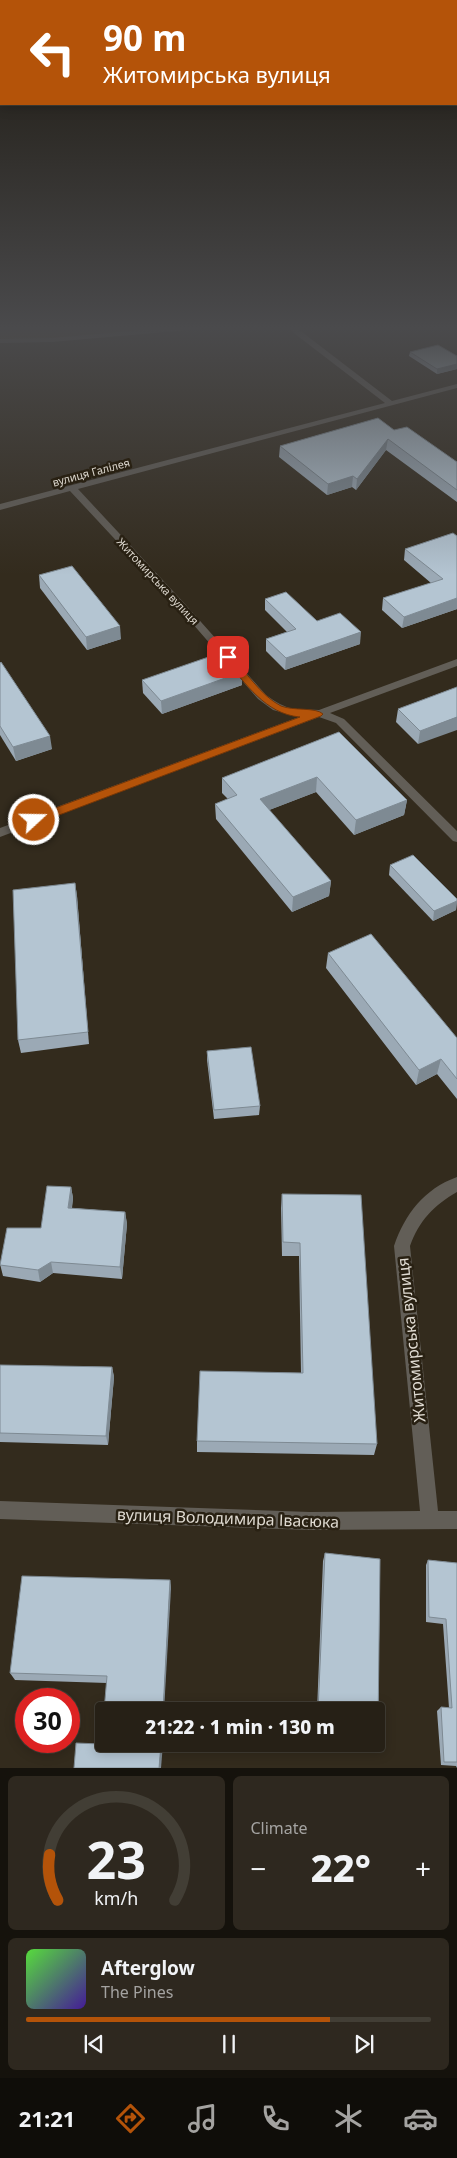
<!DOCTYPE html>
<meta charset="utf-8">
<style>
body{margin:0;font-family:"Noto Sans",sans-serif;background:#2e281f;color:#f1f3f6;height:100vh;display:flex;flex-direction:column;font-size:19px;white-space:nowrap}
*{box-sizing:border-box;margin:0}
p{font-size:16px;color:#a4a3a1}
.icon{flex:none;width:28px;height:28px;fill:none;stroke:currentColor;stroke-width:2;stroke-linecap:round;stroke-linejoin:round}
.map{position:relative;height:1768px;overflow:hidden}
.panel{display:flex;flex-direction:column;gap:8px;padding:8px;background:#15120c;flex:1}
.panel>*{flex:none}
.hud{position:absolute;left:0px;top:0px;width:458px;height:105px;box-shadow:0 2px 12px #0003,0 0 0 1px #423e35;background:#b45309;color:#fff;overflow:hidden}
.speed{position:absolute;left:15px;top:1688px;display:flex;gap:10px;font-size:25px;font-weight:700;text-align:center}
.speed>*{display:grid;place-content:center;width:65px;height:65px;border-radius:50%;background:#262016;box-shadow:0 2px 12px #0003,0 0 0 1px #423e35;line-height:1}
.speed .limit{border:8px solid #d22;background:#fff;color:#111}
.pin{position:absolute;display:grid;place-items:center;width:42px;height:42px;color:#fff;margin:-21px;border-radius:10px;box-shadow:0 2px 8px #0006}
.me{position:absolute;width:55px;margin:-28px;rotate:69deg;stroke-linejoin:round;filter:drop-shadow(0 0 4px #0008)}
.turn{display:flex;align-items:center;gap:18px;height:105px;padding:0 20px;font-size:22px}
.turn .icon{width:65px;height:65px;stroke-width:2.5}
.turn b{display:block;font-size:35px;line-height:42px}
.big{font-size:38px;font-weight:800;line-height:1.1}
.panel .widget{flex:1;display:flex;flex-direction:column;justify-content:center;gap:8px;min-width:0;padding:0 18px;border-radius:8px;background:#2e281f}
.panel .dial{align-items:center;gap:0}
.dial svg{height:130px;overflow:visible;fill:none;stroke:#423e35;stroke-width:7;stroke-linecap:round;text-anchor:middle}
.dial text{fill:#f1f3f6;stroke:none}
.song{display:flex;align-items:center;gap:15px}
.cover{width:60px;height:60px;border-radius:8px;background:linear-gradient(135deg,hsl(110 70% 55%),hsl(260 70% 35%))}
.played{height:5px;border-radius:2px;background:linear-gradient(90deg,#b45309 75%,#423e35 75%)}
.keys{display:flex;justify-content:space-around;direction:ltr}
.heat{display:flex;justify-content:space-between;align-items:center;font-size:28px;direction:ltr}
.panel .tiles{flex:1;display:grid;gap:8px;grid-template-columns:1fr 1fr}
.widget:last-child{grid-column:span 2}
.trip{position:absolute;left:95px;top:1702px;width:290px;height:50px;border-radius:5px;background:#262016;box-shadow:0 2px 12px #0003,0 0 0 1px #423e35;font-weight:800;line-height:50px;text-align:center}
.menu{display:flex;height:80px;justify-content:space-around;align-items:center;background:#0f0d09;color:#a4a3a1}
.menu .icon{width:35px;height:35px}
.menu .current{color:#b45309}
.menu b{font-size:22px;color:#f1f3f6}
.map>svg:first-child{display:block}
.green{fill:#53452a}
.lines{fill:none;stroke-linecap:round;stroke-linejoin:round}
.minor{fill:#625e57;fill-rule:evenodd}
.wall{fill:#9ba9b5}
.shaded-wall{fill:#7e8a93}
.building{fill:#b4c5d2;stroke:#7e8a93}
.route{fill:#b45309;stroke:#753606}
.labels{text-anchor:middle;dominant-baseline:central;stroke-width:5;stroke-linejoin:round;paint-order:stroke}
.far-street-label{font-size:11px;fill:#dfdad1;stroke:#292113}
.near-street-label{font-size:16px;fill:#dfdad1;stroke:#292113}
</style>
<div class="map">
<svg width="457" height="1768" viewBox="0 0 457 1768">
<rect width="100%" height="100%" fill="#332b1d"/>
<!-- green -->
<polygon class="green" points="0,327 199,327 103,336 0,341"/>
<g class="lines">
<!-- minor -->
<g class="minor">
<polygon points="174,327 202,327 199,329 52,342 0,343 0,339 52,338"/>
<path d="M 286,327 L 294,327 L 302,332 L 392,401 L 457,384 L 457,388 L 78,489 L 185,604 L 266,695 C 288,711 293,709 319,710 L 457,659 L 457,666 L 330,713 L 344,719 L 457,831 L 457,842 L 453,841 L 336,723 L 319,717 L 0,837 L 0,828 L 299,717 L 273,710 L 258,699 L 179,608 L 70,491 L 0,510 L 0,504 L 385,403 Z"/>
<path d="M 457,1177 L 457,1192 C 434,1205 419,1221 410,1246 L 438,1511 L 457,1511 L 457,1529 L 310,1530 L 0,1519 L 0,1501 L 310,1512 L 420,1511 L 394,1246 C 405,1214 424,1189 457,1177 Z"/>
</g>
</g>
<!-- wall -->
<g class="wall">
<polygon points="410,352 457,356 457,369 437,374 409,356"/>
<polygon points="394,430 457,462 457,502 386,450 356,490 352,487 327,495 279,457 280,446"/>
<polygon points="457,536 457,609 402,628 382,610 383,598 431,583 404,560 405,549"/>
<polygon points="39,575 121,639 87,650 40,588"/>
<polygon points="265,599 317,621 360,644 285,670 266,651 266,639 287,632 265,610"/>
<polygon points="0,663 52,749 16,761 0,735"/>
<polygon points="242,672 242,685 162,714 143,693 142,680"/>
<polygon points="457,687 418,744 396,722 398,709"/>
<polygon points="339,732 407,800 404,815 354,835 316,792 269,810 331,881 329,896 292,912 216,819 215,804 228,799 222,793 222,778"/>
<polygon points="390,865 457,899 456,910 433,921 389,875"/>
<polygon points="75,883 77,896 89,1044 21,1053 18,1040"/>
<polygon points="328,953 457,1038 457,1099 437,1074 416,1085 326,968"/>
<polygon points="207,1051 260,1106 259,1115 214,1119 207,1060"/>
<polygon points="71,1187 73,1198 72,1208 125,1212 127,1224 122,1279 53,1273 40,1282 3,1276 0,1264 41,1228"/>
<polygon points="282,1194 377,1444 374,1455 197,1452 197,1441 301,1373 299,1256 282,1256 281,1208"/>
<polygon points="0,1365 112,1367 114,1377 108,1445 0,1442"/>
<polygon points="325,1553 380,1559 378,1728 376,1731 376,1711 317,1711 323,1561"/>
<polygon points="428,1560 457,1563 457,1768 456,1766 441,1765 437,1711 441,1707 449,1708 443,1624 426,1622 426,1565"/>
<polygon points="170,1580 171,1589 107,1683 15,1680 10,1673"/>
</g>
<!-- shaded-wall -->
<g class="shaded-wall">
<polygon points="457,364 457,369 437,374 437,369"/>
<polygon points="388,439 386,450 356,490 357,479"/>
<polygon points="353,476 352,487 327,495 328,484"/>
<polygon points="457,598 457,609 402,628 404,617"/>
<polygon points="120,626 121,639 87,650 86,637"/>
<polygon points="361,632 360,644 285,670 286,658"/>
<polygon points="242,672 242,685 162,714 161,701"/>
<polygon points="457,717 457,730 418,744 420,731"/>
<polygon points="50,736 52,749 16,761 13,747"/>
<polygon points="317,777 316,792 259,814 260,799"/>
<polygon points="407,800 404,815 354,835 356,820"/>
<polygon points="331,881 329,896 292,912 293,897"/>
<polygon points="75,883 77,896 89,1044 88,1032"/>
<polygon points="457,901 456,910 433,921 434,911"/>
<polygon points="441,1059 437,1074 416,1085 419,1070"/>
<polygon points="71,1187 73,1198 70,1220 68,1208"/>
<polygon points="125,1212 127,1224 122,1279 120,1267"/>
<polygon points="51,1262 53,1273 40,1282 38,1270"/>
<polygon points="112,1367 114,1377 108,1445 106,1436"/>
<polygon points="170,1580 171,1589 164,1711 163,1711"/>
<polygon points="161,1744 163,1744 161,1768 159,1768"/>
</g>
<!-- building -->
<g class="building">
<polygon points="438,345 457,356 457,364 437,369 410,352"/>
<polygon points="378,418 394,430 407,427 457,462 457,490 388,439 357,479 353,476 328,484 280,446"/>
<polygon points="453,533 457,536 457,598 404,617 383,598 443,579 405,549"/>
<polygon points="72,566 120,626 86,637 39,575"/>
<polygon points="286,592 317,621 340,613 361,632 286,658 266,639 296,629 265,599"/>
<polygon points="223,652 242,672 161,701 142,680"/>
<polygon points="1,662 50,736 13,747 0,726 0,663"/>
<polygon points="457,687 457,717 420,731 398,709"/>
<polygon points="339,732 407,800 356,820 317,777 260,799 331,881 293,897 215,804 237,795 222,778"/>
<polygon points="413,855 457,899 457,901 434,911 390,865"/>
<polygon points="75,883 88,1032 18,1040 13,890"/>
<polygon points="371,934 457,1038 457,1079 441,1059 419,1070 328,953"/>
<polygon points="251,1047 260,1106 214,1110 207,1051"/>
<polygon points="47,1186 71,1187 68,1208 125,1212 120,1267 51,1262 38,1270 0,1265 7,1228 41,1228"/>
<polygon points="282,1194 361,1195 377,1444 197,1441 200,1371 303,1373 300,1243 283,1242"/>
<polygon points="0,1365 112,1367 106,1436 0,1433"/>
<polygon points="325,1553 380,1559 378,1728 376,1728 376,1711 318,1711"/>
<polygon points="428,1560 457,1563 457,1762 444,1762 441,1707 452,1708 446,1619 429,1617"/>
<polygon points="22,1576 170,1580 163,1711 104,1711 107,1676 10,1673"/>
<polygon points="104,1715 104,1744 161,1744 159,1768 74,1768 76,1743 101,1744"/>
</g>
<!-- sky -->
<linearGradient id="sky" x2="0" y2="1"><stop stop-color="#1c1810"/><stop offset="0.57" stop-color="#4a4a4c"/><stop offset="1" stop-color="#4a4a4c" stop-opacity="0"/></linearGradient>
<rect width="457" height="575" fill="url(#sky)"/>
<!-- route -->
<path class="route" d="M 228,654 L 231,655 C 245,671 261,696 281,706 C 293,711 316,707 323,714 L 321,716 L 38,823 L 31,823 L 29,820 L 31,817 L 300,717 C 265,714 246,683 224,659 L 223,657 Z"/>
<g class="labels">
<!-- far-street labels -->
<g class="far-street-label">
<text transform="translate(91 472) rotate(-15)">вулиця Галілея</text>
<text transform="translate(158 581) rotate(47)">Житомирська вулиця</text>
</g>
<!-- near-street labels -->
<g class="near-street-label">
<text transform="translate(411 1340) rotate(-96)">Житомирська вулиця</text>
<text transform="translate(228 1518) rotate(2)">вулиця Володимира Івасюка</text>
</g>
</g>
</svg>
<div class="speed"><div class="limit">30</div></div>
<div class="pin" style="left:228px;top:657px;background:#d93025"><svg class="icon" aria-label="arrive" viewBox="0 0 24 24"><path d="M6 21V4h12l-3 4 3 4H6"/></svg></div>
<svg class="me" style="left:34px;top:820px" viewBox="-20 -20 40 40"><circle r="17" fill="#b45309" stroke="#fff" stroke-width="3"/><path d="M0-11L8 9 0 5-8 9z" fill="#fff"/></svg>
<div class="trip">21:22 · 1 min · 130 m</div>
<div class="hud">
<div class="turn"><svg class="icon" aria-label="left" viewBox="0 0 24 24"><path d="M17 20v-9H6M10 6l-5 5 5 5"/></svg><div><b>90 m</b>Житомирська вулиця</div></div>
</div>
</div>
<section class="panel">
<div class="tiles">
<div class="widget dial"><svg viewBox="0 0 100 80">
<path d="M14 69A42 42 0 1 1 86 69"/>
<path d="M14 69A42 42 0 0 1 9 41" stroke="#b45309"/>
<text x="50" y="56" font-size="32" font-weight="700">23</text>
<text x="50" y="72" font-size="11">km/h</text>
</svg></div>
<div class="widget"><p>Climate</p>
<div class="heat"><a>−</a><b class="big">22°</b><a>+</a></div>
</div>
<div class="widget">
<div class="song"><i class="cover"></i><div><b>Afterglow</b><p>The Pines</p></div></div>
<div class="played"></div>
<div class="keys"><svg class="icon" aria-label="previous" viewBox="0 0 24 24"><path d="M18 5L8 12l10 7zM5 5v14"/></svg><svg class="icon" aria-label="pause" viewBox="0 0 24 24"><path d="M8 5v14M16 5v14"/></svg><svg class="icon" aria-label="next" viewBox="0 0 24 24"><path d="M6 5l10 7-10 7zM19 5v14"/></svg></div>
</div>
</div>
</section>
<nav class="menu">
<b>21:21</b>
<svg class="icon current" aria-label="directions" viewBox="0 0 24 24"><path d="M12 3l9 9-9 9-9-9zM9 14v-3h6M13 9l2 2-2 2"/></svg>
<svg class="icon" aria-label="music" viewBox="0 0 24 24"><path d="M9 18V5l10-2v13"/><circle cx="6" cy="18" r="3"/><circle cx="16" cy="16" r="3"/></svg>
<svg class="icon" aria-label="phone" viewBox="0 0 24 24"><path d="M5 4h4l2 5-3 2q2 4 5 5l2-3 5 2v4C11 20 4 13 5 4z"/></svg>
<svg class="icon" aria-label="climate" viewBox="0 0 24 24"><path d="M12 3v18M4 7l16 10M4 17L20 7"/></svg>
<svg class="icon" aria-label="car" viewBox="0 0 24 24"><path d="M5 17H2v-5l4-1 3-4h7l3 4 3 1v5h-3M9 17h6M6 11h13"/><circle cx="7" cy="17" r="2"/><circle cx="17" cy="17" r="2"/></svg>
</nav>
